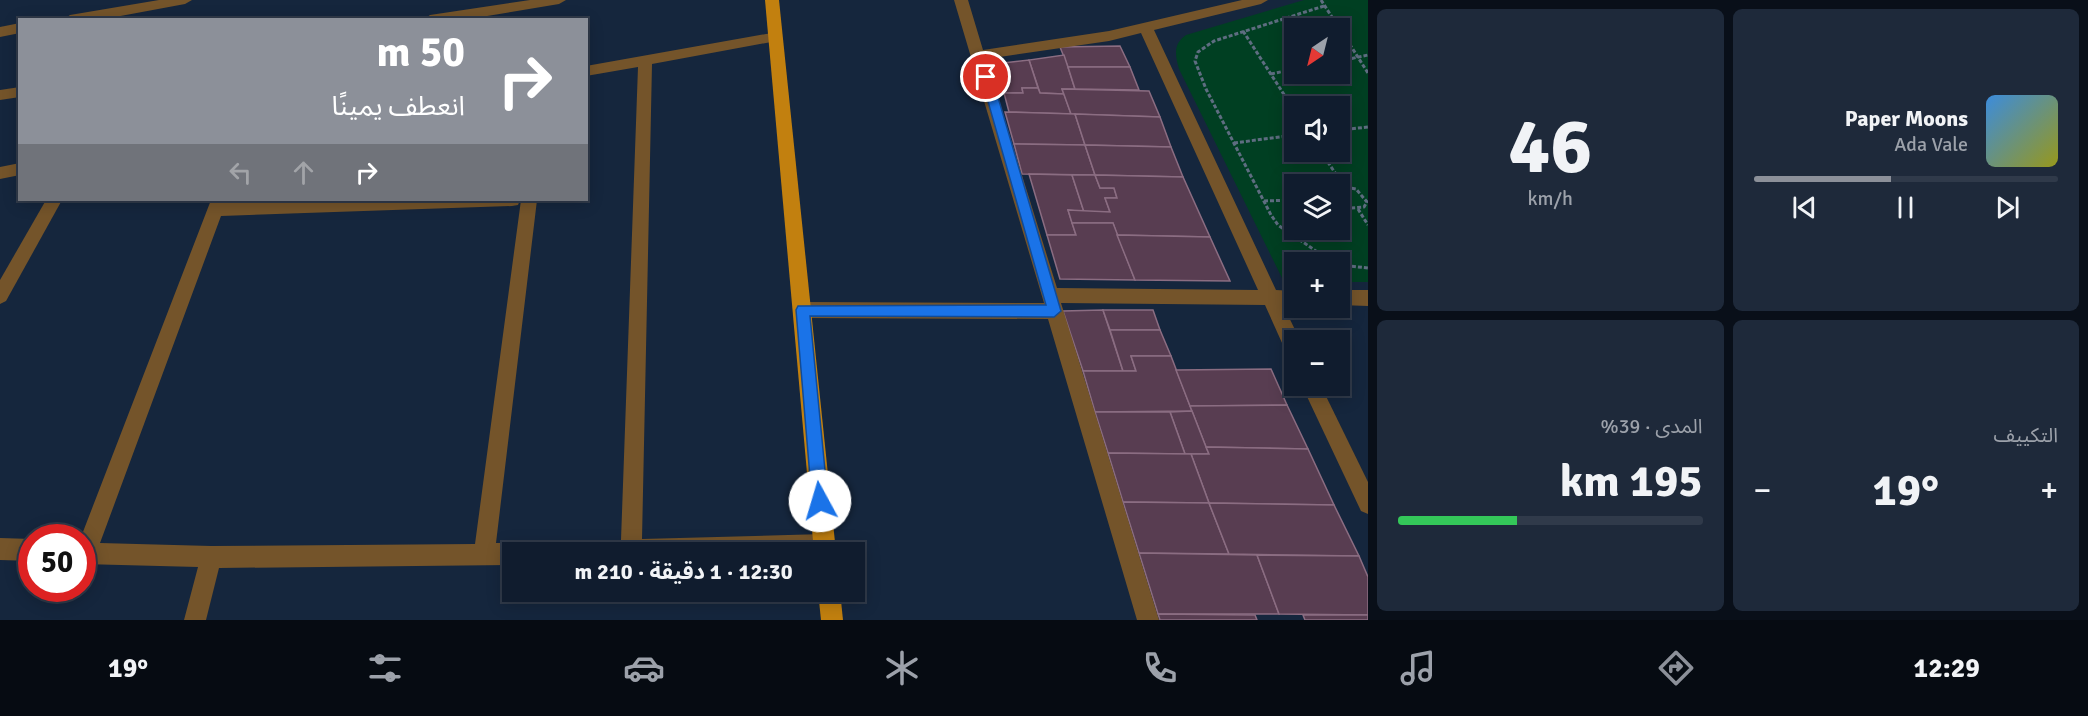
<!DOCTYPE html>
<html lang="ar">
<meta charset="utf-8">
<style>
body{margin:0;font-family:Signika,"Noto Sans Arabic",sans-serif;background:#1e293a;color:#f1f3f6;direction:rtl;height:100vh;display:flex;flex-direction:column;font-size:22px;white-space:nowrap}
*{box-sizing:border-box;margin:0}
p{font-size:20px;color:#9ca1aa}
.icon{flex:none;width:33px;height:33px;fill:none;stroke:currentColor;stroke-width:2;stroke-linecap:round;stroke-linejoin:round}
.map{position:relative;flex:1;overflow:hidden;direction:ltr}
.sheet{display:flex;flex-direction:column;gap:9px;padding:9px;background:#090f19;width:720px}
.sheet>*{flex:none}
.banner{position:absolute;left:18px;top:18px;width:570px;height:183px;border-radius:0px;box-shadow:0 3px 15px #0003,0 0 0 2px #303a4a;direction:rtl;background:#8c9099;color:#fff;overflow:hidden}
.needle{width:39px;rotate:215deg}
.tools{position:absolute;left:1284px;top:18px;display:grid;gap:12px}
.tools a{display:grid;place-items:center;width:66px;height:66px;border-radius:0px;background:#101c2e;box-shadow:0 3px 15px #0003,0 0 0 2px #303a4a;font-size:30px}
.speed{position:absolute;left:18px;top:524px;display:flex;gap:12px;font-size:30px;font-weight:700;text-align:center}
.speed>*{display:grid;place-content:center;width:78px;height:78px;border-radius:50%;background:#101c2e;box-shadow:0 3px 15px #0003,0 0 0 2px #303a4a;line-height:1}
.speed .limit{border:9px solid #d22;background:#fff;color:#111}
.pin{position:absolute;display:grid;place-items:center;width:51px;height:51px;color:#fff;margin:-26px;border:3px solid #fff;border-radius:50%;box-shadow:0 2px 6px #0007}
.me{position:absolute;width:66px;margin:-33px;rotate:354deg;stroke-linejoin:round;filter:drop-shadow(0 0 4px #0008)}
.turn{display:flex;align-items:center;gap:21px;height:126px;padding:0 24px;font-size:27px}
.turn .icon{width:78px;height:78px;stroke-width:2.5}
.turn b{display:block;font-size:42px;line-height:51px}
.lanes{display:flex;align-items:center;height:57px;padding:0 24px;background:#0003;justify-content:center;gap:30px;direction:ltr}
.lanes .off{opacity:.35}
.big{font-size:45px;font-weight:700;line-height:1.1}
.sheet .card{flex:1;display:flex;flex-direction:column;justify-content:center;gap:9px;min-width:0;padding:0 21px;border-radius:9px;background:#1e293a}
.sheet .dial{align-items:center;gap:0}
.dial b{font-size:78px;line-height:1}
.song{display:flex;align-items:center;gap:18px}
.cover{width:72px;height:72px;border-radius:9px;background:linear-gradient(135deg,hsl(210 70% 55%),hsl(60 70% 35%))}
.played{height:6px;border-radius:3px;background:linear-gradient(90deg,#8c9099 45%,#303a4a 45%)}
.keys{display:flex;justify-content:space-around;direction:ltr}
.heat{display:flex;justify-content:space-between;align-items:center;font-size:33px;direction:ltr}
.charge{height:9px;border-radius:4px;background:linear-gradient(90deg,#34c759 39%,#303a4a 0)}
.sheet .tiles{flex:1;display:grid;gap:9px;grid-template-columns:repeat(2,1fr)}
.trip{position:absolute;left:502px;top:542px;width:363px;height:60px;border-radius:0px;background:#101c2e;box-shadow:0 3px 15px #0003,0 0 0 2px #303a4a;font-weight:700;line-height:60px;text-align:center;direction:rtl}
.tab-bar{display:flex;height:96px;justify-content:space-around;align-items:center;background:#060b12;color:#9ca1aa}
.tab-bar .icon{width:42px;height:42px}
.tab-bar .on{color:#8c9099}
.tab-bar b{font-size:27px;color:#f1f3f6}
main{display:flex;flex:1;min-height:0}
.map>svg:first-child{display:block}
.green{fill:#003f22;fill-rule:evenodd}
.building{fill:#583d51;stroke:#8b6d82;stroke-width:1.5}
.lines{fill:none;stroke-linecap:round;stroke-linejoin:round}
.path{stroke:#5e6d81;stroke-width:3;stroke-dasharray:4 2;stroke-linecap:butt}
.minor{fill:#74542a;fill-rule:evenodd}
.major{fill:#c2800f;fill-rule:evenodd}
.route{fill:#1a73e8;stroke:#114b97;stroke-width:1.5}
</style>
<main>
<section class="sheet">
<div class="tiles">
<div class="card">
<div class="song"><i class="cover"></i><div><b>Paper Moons</b><p>Ada Vale</p></div></div>
<div class="played"></div>
<div class="keys"><svg class="icon" aria-label="previous" viewBox="0 0 24 24"><path d="M18 5L8 12l10 7zM5 5v14"/></svg><svg class="icon" aria-label="pause" viewBox="0 0 24 24"><path d="M8 5v14M16 5v14"/></svg><svg class="icon" aria-label="next" viewBox="0 0 24 24"><path d="M6 5l10 7-10 7zM19 5v14"/></svg></div>
</div>
<div class="card dial"><b>46</b><p>km/h</p></div>
<div class="card"><p>التكييف</p>
<div class="heat"><a>−</a><b class="big">19°</b><a>+</a></div>
</div>
<div class="card"><p>المدى · 39%</p><b class="big">195 km</b><div class="charge"></div></div>
</div>
</section>
<div class="map">
<svg width="1368" height="620" viewBox="0 0 1368 620">
<rect width="100%" height="100%" fill="#15263d"/>
<!-- green -->
<path class="green" d="M 1304,0 L 1368,0 L 1368,282 L 1340,282 L 1340,262 L 1294,262 L 1294,282 L 1284,282 L 1179,69 C 1175,55 1173,44 1186,35 ZM 1294,28 L 1340,28 L 1340,74 L 1294,74 ZM 1294,106 L 1340,106 L 1340,152 L 1294,152 ZM 1294,184 L 1340,184 L 1340,230 L 1294,230 Z"/>
<!-- building -->
<g class="building">
<polygon points="1120,46 1130,67 1068,67 1060,47"/>
<polygon points="1064,55 1075,89 1062,89 1064,94 1040,93 1029,60"/>
<polygon points="1029,60 1038,88 1022,88 1023,93 1004,93 995,64"/>
<polygon points="1068,67 1130,67 1139,90 1075,89"/>
<polygon points="1022,88 1038,88 1040,93 1064,94 1071,114 1009,112 1004,93 1023,93"/>
<polygon points="1062,89 1149,91 1160,117 1071,114"/>
<polygon points="1005,112 1075,114 1085,145 1014,144"/>
<polygon points="1075,114 1160,117 1171,147 1085,145"/>
<polygon points="1014,144 1085,145 1095,175 1022,174"/>
<polygon points="1085,145 1171,147 1183,177 1095,175"/>
<polygon points="1029,174 1072,175 1084,212 1068,210 1076,235 1047,235"/>
<polygon points="1072,175 1095,175 1100,188 1114,188 1117,198 1105,198 1110,212 1084,212"/>
<polygon points="1095,175 1183,177 1210,237 1117,235 1113,223 1072,223 1068,210 1110,212 1105,198 1117,198 1114,188 1100,188"/>
<polygon points="1072,223 1113,223 1135,280 1060,279 1047,235 1076,235"/>
<polygon points="1117,235 1210,237 1230,281 1135,280"/>
<polygon points="1103,310 1123,371 1083,371 1063,311"/>
<polygon points="1103,310 1153,310 1160,330 1110,330"/>
<polygon points="1110,330 1160,330 1171,356 1131,356 1136,371 1123,371"/>
<polygon points="1131,356 1171,356 1192,411 1095,412 1083,371 1136,371"/>
<polygon points="1271,369 1287,405 1190,406 1176,370"/>
<polygon points="1287,405 1308,449 1206,447 1190,406"/>
<polygon points="1192,411 1206,447 1209,454 1185,454 1170,412"/>
<polygon points="1095,412 1170,412 1185,454 1108,453"/>
<polygon points="1206,447 1308,449 1334,505 1209,503 1191,454 1209,454"/>
<polygon points="1108,453 1191,454 1209,503 1123,502"/>
<polygon points="1123,502 1209,503 1229,554 1139,553"/>
<polygon points="1209,503 1334,505 1359,556 1229,554"/>
<polygon points="1139,553 1257,555 1279,614 1158,614"/>
<polygon points="1257,555 1359,556 1368,577 1368,615 1279,614"/>
<polygon points="1158,614 1255,615 1257,620 1160,620"/>
<polygon points="1303,615 1368,615 1368,620 1305,620"/>
</g>
<g class="lines">
<!-- path -->
<g class="path">
<polyline points="1321,0 1339,28"/>
<polyline points="1324,6 1214,41 1198,52 1195,61 1206,89 1271,215 1278,225 1332,262"/>
<polyline points="1340,29 1368,73"/>
<polyline points="1243,31 1294,110"/>
<polyline points="1340,61 1368,55"/>
<polyline points="1271,74 1294,69"/>
<polyline points="1340,130 1368,127"/>
<polyline points="1234,143 1294,135"/>
<polyline points="1321,152 1344,186"/>
<polyline points="1340,186 1356,189 1367,202 1364,207 1350,208 1340,202"/>
<polyline points="1264,201 1294,200"/>
<polyline points="1358,209 1368,225"/>
<polyline points="1340,265 1368,268"/>
</g>
<!-- minor -->
<g class="minor">
<polygon points="159,0 192,0 185,4 99,20 63,20 70,15"/>
<polygon points="530,0 566,0 559,4 463,20 423,20 430,15"/>
<path d="M 954,0 L 968,0 L 983,50 L 1109,31 L 1242,0 L 1268,0 L 1261,4 L 1154,30 L 1276,290 L 1294,291 L 1294,305 L 1283,305 L 1300,340 L 1294,340 L 1294,356 L 1287,354 L 1265,305 L 1061,303 L 1159,620 L 1137,620 L 1048,319 L 803,318 L 797,315 L 794,310 L 797,305 L 803,302 L 1044,303 ZM 1141,33 L 1258,290 L 1057,288 L 986,59 L 1109,41 Z"/>
<polygon points="20,23 20,33 0,37 0,27"/>
<polygon points="777,32 782,34 782,40 652,64 642,539 824,534 832,537 835,545 832,552 557,552 560,544 568,541 621,540 638,67 586,76 586,66"/>
<polygon points="20,87 20,97 0,100 0,90"/>
<polygon points="20,163 20,175 0,179 0,167"/>
<polygon points="46,200 62,200 6,301 0,304 0,280"/>
<polygon points="211,200 227,200 226,203 334,200 520,200 518,205 512,206 221,216 100,543 211,546 475,544 521,200 537,200 496,543 513,543 521,546 523,552 513,552 513,565 219,568 206,620 184,620 198,567 82,564 81,537"/>
<polygon points="1340,290 1368,290 1368,306 1340,305"/>
<polygon points="1302,386 1321,386 1368,482 1368,514 1361,511"/>
<polygon points="0,538 32,539 32,561 0,560"/>
</g>
<!-- major -->
<g class="major">
<polygon points="765,0 779,0 836,552 814,552"/>
<polygon points="818,591 840,591 843,620 821,620"/>
</g>
</g>
<!-- route -->
<polygon class="route" points="986,73 992,77 1061,311 1054,317 810,316 828,501 825,506 820,508 814,506 812,501 796,310 798,306 1046,305 981,77"/>
</svg>
<div class="tools">
<a><svg class="needle" viewBox="-14 -14 28 28"><path d="M0-13l5 13h-10z" fill="#e53935"/><path d="M0 13l5-13h-10z" fill="#9ca1aa"/></svg></a>
<a><svg class="icon" aria-label="sound" viewBox="0 0 24 24"><path d="M4 9h4l5-4v14l-5-4H4zM17 9q2 3 0 6"/></svg></a>
<a><svg class="icon" aria-label="layers" viewBox="0 0 24 24"><path d="M12 4l9 5-9 5-9-5zM3 14l9 5 9-5"/></svg></a>
<a>+</a>
<a>−</a>
</div>
<div class="speed"><div class="limit">50</div></div>
<div class="pin" style="left:986px;top:77px;background:#d93025"><svg class="icon" aria-label="arrive" viewBox="0 0 24 24"><path d="M6 21V4h12l-3 4 3 4H6"/></svg></div>
<svg class="me" style="left:820px;top:501px" viewBox="-20 -20 40 40"><circle r="19" fill="#fff"/><path d="M0-13L10 11 0 6-10 11z" fill="#1a73e8"/></svg>
<div class="trip">12:30 · 1 دقيقة · 210 m</div>
<div class="banner">
<div class="turn"><svg class="icon" aria-label="right" viewBox="0 0 24 24"><path d="M7 20v-9h11M14 6l5 5-5 5"/></svg><div><b>50 m</b>انعطف يمينًا</div></div>
<div class="lanes"><svg class="icon off" aria-label="left" viewBox="0 0 24 24"><path d="M17 20v-9H6M10 6l-5 5 5 5"/></svg><svg class="icon off" aria-label="ahead" viewBox="0 0 24 24"><path d="M12 20V5M6 11l6-6 6 6"/></svg><svg class="icon" aria-label="right" viewBox="0 0 24 24"><path d="M7 20v-9h11M14 6l5 5-5 5"/></svg></div>
</div>
</div>
</main>
<nav class="tab-bar">
<b>12:29</b>
<svg class="icon on" aria-label="directions" viewBox="0 0 24 24"><path d="M12 3l9 9-9 9-9-9zM9 14v-3h6M13 9l2 2-2 2"/></svg>
<svg class="icon" aria-label="music" viewBox="0 0 24 24"><path d="M9 18V5l10-2v13"/><circle cx="6" cy="18" r="3"/><circle cx="16" cy="16" r="3"/></svg>
<svg class="icon" aria-label="phone" viewBox="0 0 24 24"><path d="M5 4h4l2 5-3 2q2 4 5 5l2-3 5 2v4C11 20 4 13 5 4z"/></svg>
<svg class="icon" aria-label="climate" viewBox="0 0 24 24"><path d="M12 3v18M4 7l16 10M4 17L20 7"/></svg>
<svg class="icon" aria-label="car" viewBox="0 0 24 24"><path d="M5 17H2v-5l4-1 3-4h7l3 4 3 1v5h-3M9 17h6M6 11h13"/><circle cx="7" cy="17" r="2"/><circle cx="17" cy="17" r="2"/></svg>
<svg class="icon" aria-label="filters" viewBox="0 0 24 24"><path d="M4 7h16M4 17h16"/><circle cx="9" cy="7" r="2"/><circle cx="15" cy="17" r="2"/></svg>
<b>19°</b>
</nav>
